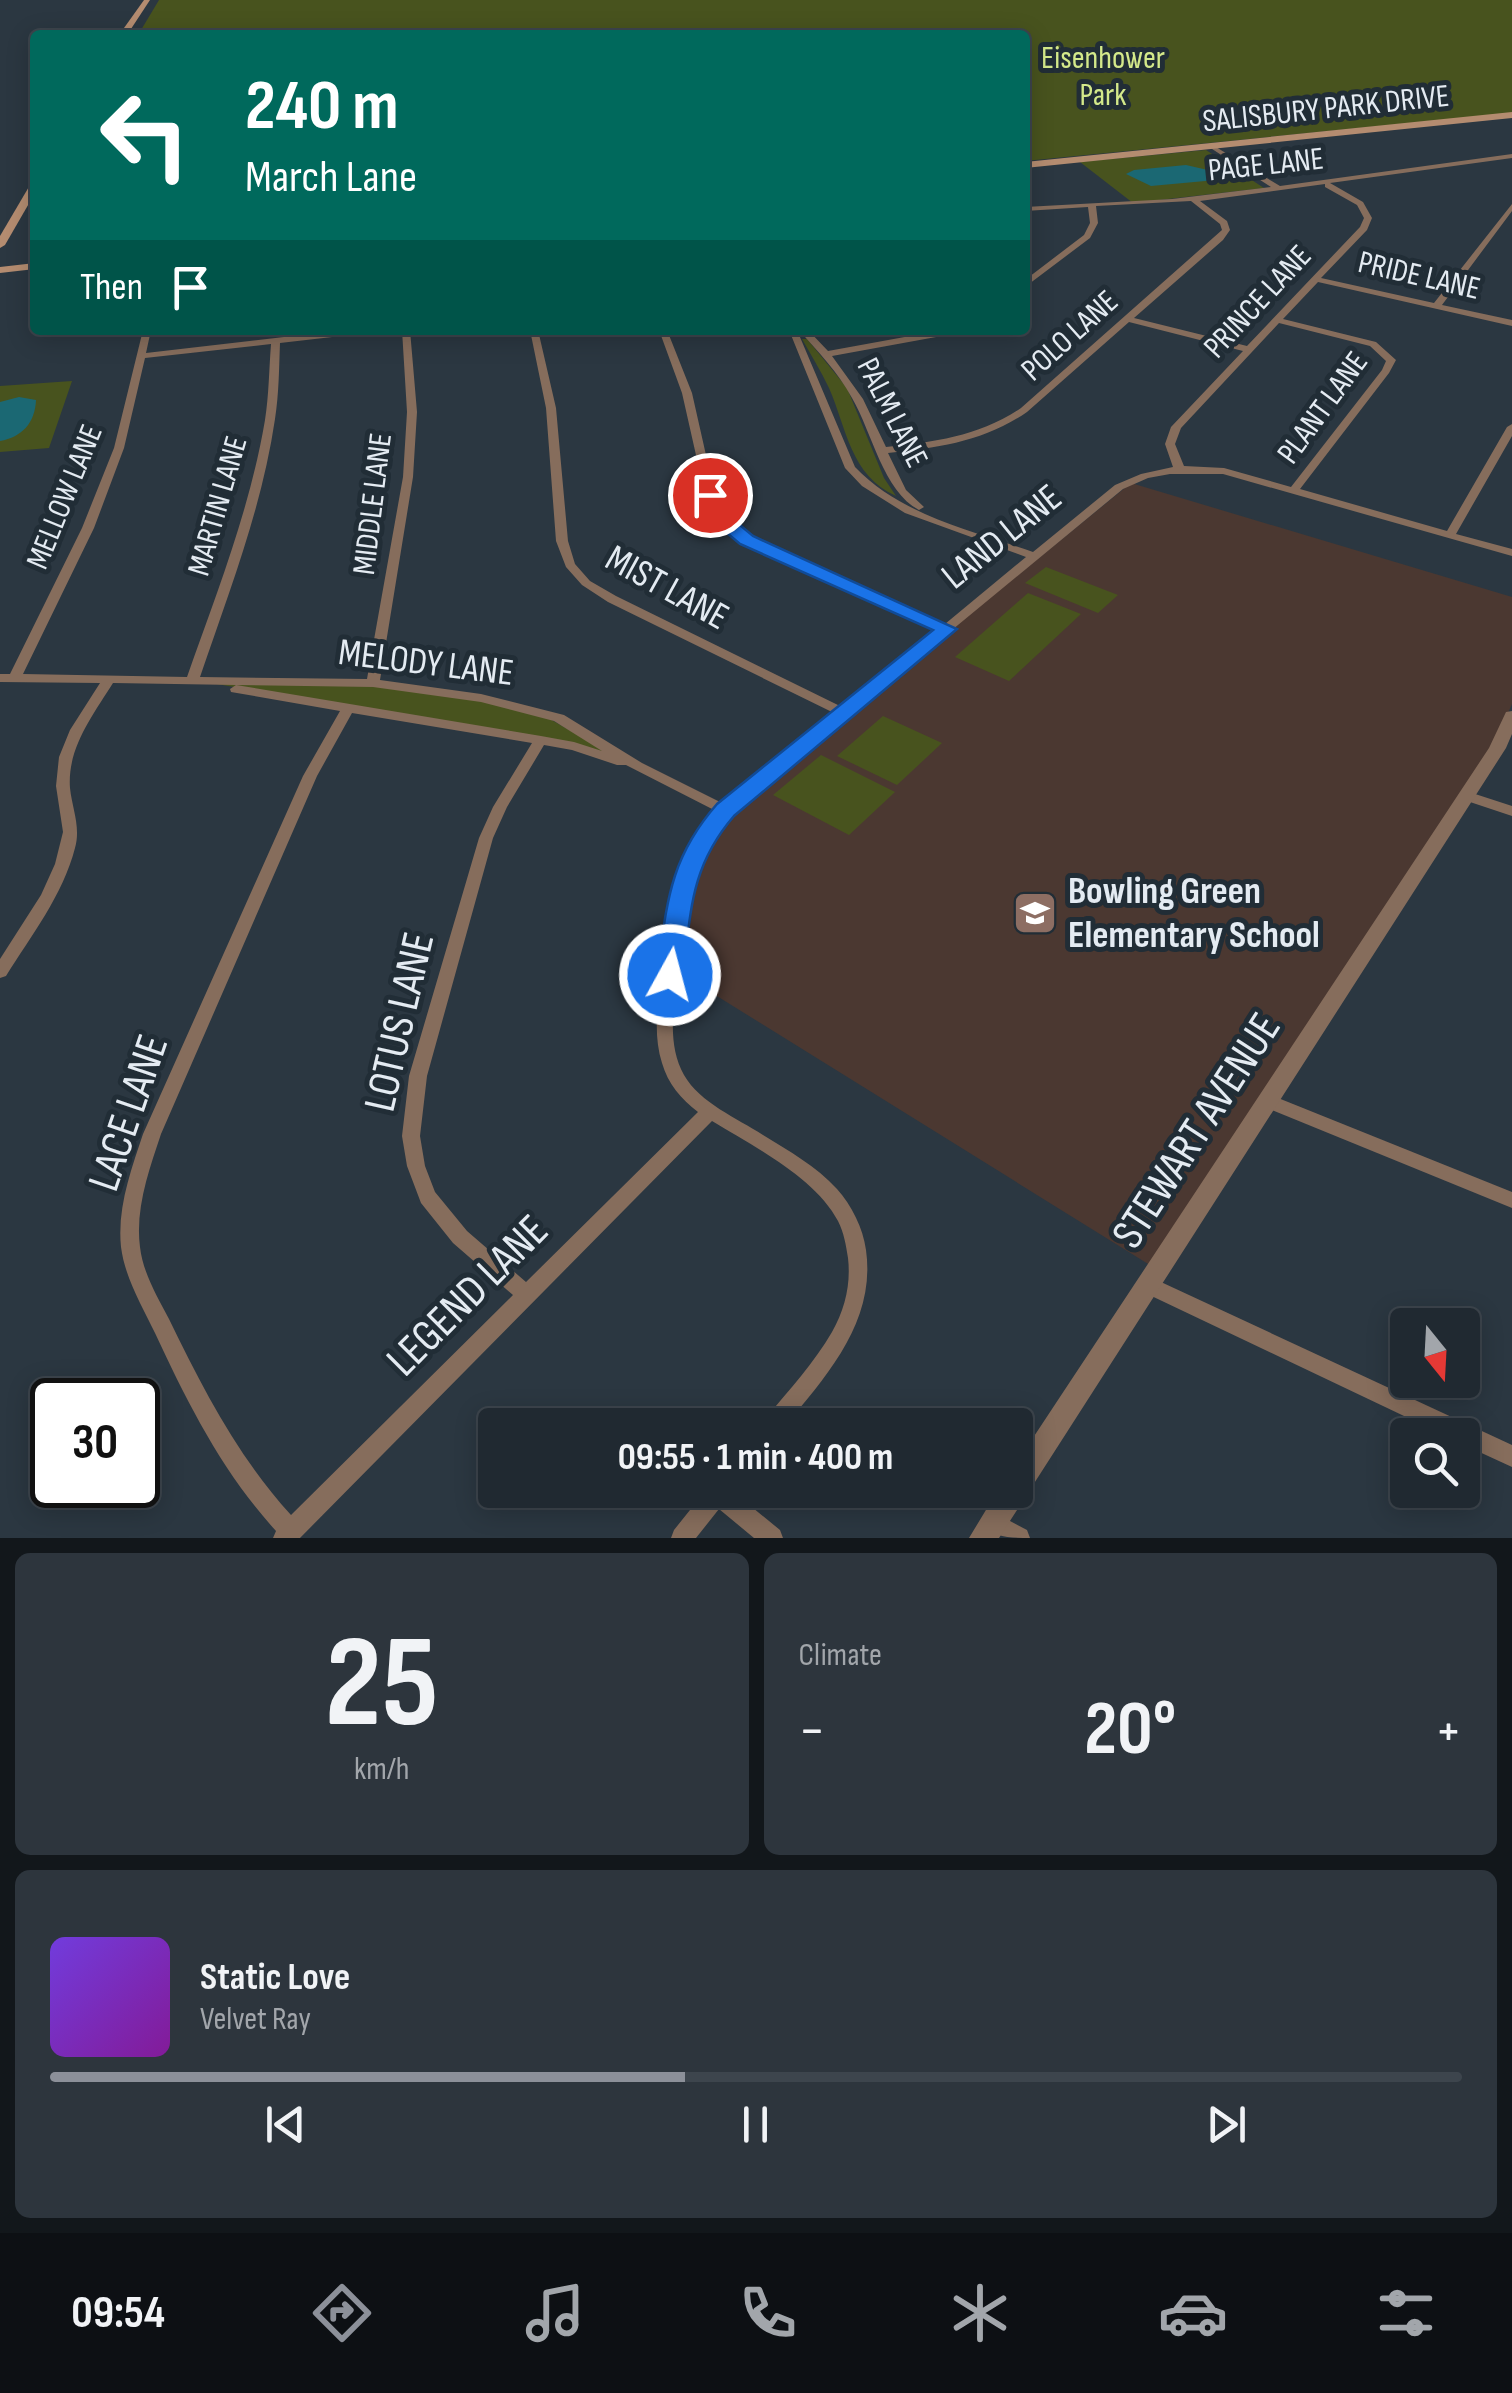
<!DOCTYPE html>
<meta charset="utf-8">
<style>
body{margin:0;font-family:"Sofia Sans Condensed",sans-serif;background:#2d353d;color:#f1f3f6;height:100vh;display:flex;flex-direction:column;font-size:38px;white-space:nowrap}
*{box-sizing:border-box;margin:0}
p{font-size:32px;color:#a2a6ab}
.icon{flex:none;width:55px;height:55px;fill:none;stroke:currentColor;stroke-width:2;stroke-linecap:round;stroke-linejoin:round}
.map{position:relative;height:1538px;overflow:hidden}
.side{display:flex;flex-direction:column;gap:15px;padding:15px;background:#12171b;flex:1}
.side>*{flex:none}
.guide{position:absolute;left:30px;top:30px;width:1000px;height:305px;border-radius:10px;box-shadow:0 5px 25px #0003,0 0 0 2px #3d454d;background:#00695c;color:#fff;overflow:hidden}
.needle{width:65px;rotate:162deg}
.fabs{position:absolute;left:1390px;top:1308px;display:grid;gap:20px}
.fabs a{display:grid;place-items:center;width:90px;height:90px;border-radius:10px;background:#202931;box-shadow:0 5px 25px #0003,0 0 0 2px #3d454d;font-size:50px}
.speed{position:absolute;left:30px;top:1378px;display:flex;gap:20px;font-size:50px;font-weight:700;text-align:center}
.speed>*{display:grid;place-content:center;width:130px;height:130px;border-radius:50%;background:#202931;box-shadow:0 5px 25px #0003,0 0 0 2px #3d454d;line-height:1}
.speed .limit{border:5px solid #111;border-radius:15px;background:#fff;color:#111}
.pin{position:absolute;display:grid;place-items:center;width:85px;height:85px;color:#fff;margin:-42px;border:5px solid #fff;border-radius:50%;box-shadow:0 2px 10px #0007}
.me{position:absolute;width:110px;margin:-55px;rotate:7deg;stroke-linejoin:round;filter:drop-shadow(0 0 8px #0008)}
.turn{display:flex;align-items:center;gap:35px;height:210px;padding:0 50px;font-size:45px}
.turn .icon{width:130px;height:130px;stroke-width:2.5}
.turn b{display:block;font-size:70px;line-height:85px}
.then{display:flex;align-items:center;height:95px;padding:0 50px;background:#0003;gap:20px;font-size:38px}
.big{font-size:75px;font-weight:700;line-height:1.1}
.side .tile{flex:1;display:flex;flex-direction:column;justify-content:center;gap:15px;min-width:0;padding:0 35px;border-radius:15px;background:#2d353d}
.side .dial{align-items:center;gap:0}
.dial b{font-size:130px;line-height:1}
.song{display:flex;align-items:center;gap:30px}
.cover{width:120px;height:120px;border-radius:15px;background:linear-gradient(135deg,hsl(260 70% 55%),hsl(290 70% 35%))}
.played{height:10px;border-radius:5px;background:linear-gradient(90deg,#8c9099 45%,#3d454d 45%)}
.keys{display:flex;justify-content:space-around;direction:ltr}
.heat{display:flex;justify-content:space-between;align-items:center;font-size:55px;direction:ltr}
.side .tiles{flex:1;display:grid;gap:15px;grid-template-columns:1fr 1fr}
.tile:last-child{grid-column:span 2}
.trip{position:absolute;left:478px;top:1408px;width:555px;height:100px;border-radius:10px;background:#202931;box-shadow:0 5px 25px #0003,0 0 0 2px #3d454d;font-weight:700;line-height:100px;text-align:center}
.tab-bar{display:flex;height:160px;justify-content:space-around;align-items:center;background:#0d1014;color:#a2a6ab}
.tab-bar .icon{width:70px;height:70px}
.tab-bar .selected{color:#8c9099}
.tab-bar b{font-size:45px;color:#f1f3f6}
.map>svg:first-child{display:block}
.education{fill:#4b3831}
.green{fill:#48531e}
.water{fill:#1b6873}
.lines{fill:none;stroke-linecap:round;stroke-linejoin:round}
.minor{fill:#866d5c;fill-rule:evenodd}
.tertiary{fill:#866d5c;fill-rule:evenodd}
.secondary{fill:#b48c70;fill-rule:evenodd}
.route{fill:#1a73e8;stroke:#114b97;stroke-width:2.5}
.labels{text-anchor:middle;dominant-baseline:central;stroke-width:10;stroke-linejoin:round;paint-order:stroke}
.far-park-label{font-size:32px;fill:#d4e98a;stroke:#212d36}
.far-street-label{font-size:32px;fill:#e4ebf2;stroke:#212d36}
.street-label{font-size:38px;fill:#e4ebf2;stroke:#212d36}
.poi-label{font-size:38px;font-weight:bold;fill:#e4ebf2;stroke:#212d36;text-anchor:start}
.near-street-label{font-size:45px;fill:#e4ebf2;stroke:#212d36}
</style>
<div class="map">
<svg width="1512" height="1538" viewBox="0 0 1512 1538">
<rect width="100%" height="100%" fill="#2b3741"/>
<!-- education -->
<polygon class="education" points="1131,483 1512,597 1512,704 1494,745 1153,1267 675,970 696,855 726,812"/>
<!-- green -->
<g class="green">
<polygon points="159,0 1512,0 1512,113 1025,161 1025,35 138,35"/>
<polygon points="1206,150 1264,188 1133,203 1080,162"/>
<path d="M 802,339 L 807,339 L 847,388 L 884,478 L 896,496 C 850,475 847,429 829,388 C 821,371 811,355 802,339 Z"/>
<polygon points="72,381 49,448 0,452 0,386"/>
<polygon points="1046,567 1118,595 1098,613 1025,583"/>
<polygon points="1028,593 1081,614 1009,681 955,657"/>
<polygon points="205,682 372,685 483,699 541,714 624,761 575,745"/>
<polygon points="883,716 942,743 897,785 837,756"/>
<polygon points="821,755 895,792 849,835 773,795"/>
</g>
<!-- water -->
<g class="water">
<polygon points="1186,165 1212,171 1216,180 1151,186 1126,174 1134,170"/>
<path d="M 19,397 L 36,400 C 35,423 22,437 0,441 L 0,402 Z"/>
</g>
<g class="lines">
<!-- minor -->
<g class="minor">
<path d="M 1211,144 L 1280,186 L 1512,154 L 1512,158 L 1330,183 L 1363,202 L 1372,218 L 1367,230 L 1321,278 L 1434,303 L 1512,204 L 1512,211 L 1442,305 L 1512,320 L 1512,326 L 1318,282 L 1283,319 L 1376,342 L 1396,360 L 1389,373 L 1300,489 L 1447,531 L 1507,427 L 1512,424 L 1512,436 L 1456,534 L 1512,549 L 1512,556 L 1223,474 L 1170,474 L 1148,478 L 1123,489 L 730,813 C 693,861 688,897 681,955 C 676,993 664,1040 684,1075 C 700,1103 737,1118 763,1135 C 789,1151 816,1166 837,1189 C 852,1206 863,1228 866,1250 C 876,1321 828,1374 786,1425 L 763,1425 L 766,1418 C 789,1390 814,1363 832,1332 C 845,1309 851,1284 848,1258 C 846,1245 844,1233 838,1221 C 815,1177 753,1146 712,1121 L 300,1538 L 273,1538 L 276,1531 C 223,1473 188,1404 155,1333 C 142,1306 125,1278 121,1247 C 117,1208 131,1170 143,1134 L 303,776 L 340,711 L 231,692 L 230,689 L 236,685 L 113,683 C 93,715 67,748 70,788 C 72,808 81,827 75,848 C 63,895 31,936 6,976 L 0,978 L 0,959 L 41,895 L 55,864 L 63,832 L 56,786 L 59,757 L 70,730 L 100,683 L 0,682 L 0,674 L 10,674 L 82,528 L 114,448 L 143,330 L 151,330 L 146,353 L 344,330 L 371,330 L 367,333 L 280,343 C 279,368 279,394 275,419 C 262,508 229,592 200,677 L 367,679 L 403,477 L 407,412 L 402,330 L 410,330 L 417,412 L 413,477 L 380,680 L 481,694 L 564,715 L 642,763 L 724,804 L 834,713 L 608,602 L 582,585 L 566,567 L 556,541 L 546,408 L 530,330 L 538,330 L 556,408 L 568,541 L 575,564 L 590,581 L 616,596 L 842,707 L 938,629 L 755,549 L 717,520 L 705,495 L 682,393 L 659,330 L 667,330 L 692,393 L 715,495 L 726,516 L 763,545 L 945,624 L 1026,557 L 905,513 L 862,486 L 845,468 L 789,330 L 797,330 L 855,467 C 902,516 971,530 1033,552 L 1115,485 L 1141,474 L 1173,467 L 1165,444 L 1171,427 L 1243,351 L 1129,322 L 1027,412 C 985,441 939,448 888,453 L 906,490 L 924,507 L 919,510 C 883,491 872,432 852,398 C 838,372 818,352 799,330 L 808,330 L 828,351 L 943,330 L 962,330 L 958,333 L 832,356 L 863,399 L 886,447 C 935,442 979,436 1021,408 L 1222,230 L 1220,224 L 1191,201 L 1096,206 L 1098,223 L 1090,238 L 1025,287 L 1025,280 L 1084,235 L 1090,223 L 1088,207 L 1025,211 L 1025,207 L 1172,199 L 1271,187 L 1209,147 ZM 1325,184 L 1325,187 L 1357,205 L 1364,218 L 1360,227 L 1247,346 L 1134,318 L 1223,240 L 1230,230 L 1227,221 L 1200,201 ZM 1279,323 L 1370,346 L 1386,361 L 1382,370 L 1291,487 L 1224,468 L 1184,466 L 1175,444 L 1181,428 ZM 271,344 C 269,369 269,395 265,420 C 250,509 217,592 187,677 L 23,674 L 94,528 L 124,448 L 145,358 ZM 236,685 L 373,687 L 481,702 L 554,721 L 602,751 L 574,742 L 541,736 ZM 352,713 L 532,743 L 493,807 L 479,838 L 409,1076 L 402,1136 L 407,1166 L 421,1203 L 453,1243 L 513,1295 L 291,1515 C 238,1457 203,1389 169,1319 C 157,1296 143,1273 140,1247 C 135,1209 149,1170 161,1134 L 317,776 ZM 544,745 L 572,750 L 617,765 L 626,765 L 716,811 C 703,828 692,845 684,864 C 672,893 669,925 665,955 C 660,990 651,1028 662,1063 C 668,1084 681,1099 698,1112 L 526,1282 L 467,1231 L 435,1192 L 425,1166 L 420,1136 L 427,1076 L 493,838 L 507,807 Z"/>
<polygon points="1466,791 1512,806 1512,816 1461,799 1459,796 1461,793"/>
<polygon points="1268,1094 1512,1192 1512,1208 1262,1106 1259,1101 1262,1096"/>
<polygon points="1148,1276 1512,1445 1512,1467 1462,1444 1462,1435 1444,1435 1141,1291 1138,1285 1141,1279"/>
<polygon points="706,1490 731,1490 780,1530 783,1538 754,1538 719,1509 696,1538 671,1538 674,1530"/>
<path d="M 993,1512 L 1027,1530 L 1030,1538 C 1012,1538 990,1538 982,1523 L 985,1515 Z"/>
</g>
<!-- tertiary -->
<polygon class="tertiary" points="1512,711 1512,734 1506,748 999,1538 969,1538 998,1490 1015,1490 1015,1465 1489,748 1506,712"/>
<!-- secondary -->
<g class="secondary">
<polygon points="144,0 150,0 127,35 119,35"/>
<polygon points="1512,112 1512,118 1025,168 1025,162"/>
<polygon points="35,182 35,193 5,245 0,248 0,236 30,185"/>
<polygon points="35,263 35,269 0,273 0,267"/>
</g>
</g>
<!-- route -->
<path class="route" d="M 710,490 L 717,491 L 729,516 L 753,536 L 957,629 L 734,816 C 690,867 691,912 683,975 L 680,982 L 661,982 L 657,975 C 667,905 668,860 717,804 L 933,630 L 740,544 L 714,522 L 701,495 Z"/>
<!-- icons -->
<defs>
<g id="school-square" transform="scale(2.25)"><rect x="-9" y="-9" width="18" height="18" rx="4" fill="#8d6e63" stroke="#212d36"/><path d="M0-5L7-2L0 1L-7-2ZM-4 1L0 2.5L4 1V4Q0 6-4 4Z" fill="#fff"/></g>
</defs>
<g fill-rule="evenodd">
<use href="#school-square" x="1035" y="913"/>
</g>
<g class="labels">
<!-- far-park labels -->
<g class="far-park-label">
<text x="1103" y="58">Eisenhower<tspan x="1103" dy="37">Park</tspan></text>
</g>
<!-- far-street labels -->
<g class="far-street-label">
<text transform="translate(1326 109) rotate(-6)">SALISBURY PARK DRIVE</text>
<text transform="translate(1266 165) rotate(-6)">PAGE LANE</text>
<text transform="translate(1419 276) rotate(13)">PRIDE LANE</text>
<text transform="translate(1258 302) rotate(-47)">PRINCE LANE</text>
<text transform="translate(1070 336) rotate(-42)">POLO LANE</text>
<text transform="translate(1323 408) rotate(-54)">PLANT LANE</text>
<text transform="translate(892 413) rotate(63)">PALM LANE</text>
<text transform="translate(65 497) rotate(-68)">MELLOW LANE</text>
<text transform="translate(373 504) rotate(-83)">MIDDLE LANE</text>
<text transform="translate(218 506) rotate(-74)">MARTIN LANE</text>
</g>
<!-- street labels -->
<g class="street-label">
<text transform="translate(1002 537) rotate(-39)">LAND LANE</text>
<text transform="translate(667 588) rotate(29)">MIST LANE</text>
<text transform="translate(426 663) rotate(7)">MELODY LANE</text>
</g>
<!-- poi labels -->
<g class="poi-label">
<text x="1068" y="891">Bowling Green<tspan x="1068" dy="44">Elementary School</tspan></text>
</g>
<!-- near-street labels -->
<g class="near-street-label">
<text transform="translate(400 1022) rotate(-77)">LOTUS LANE</text>
<text transform="translate(129 1113) rotate(-71)">LACE LANE</text>
<text transform="translate(1197 1131) rotate(-57)">STEWART AVENUE</text>
<text transform="translate(468 1296) rotate(-45)">LEGEND LANE</text>
</g>
</g>
</svg>
<div class="fabs">
<a><svg class="needle" viewBox="-14 -14 28 28"><path d="M0-13l5 13h-10z" fill="#e53935"/><path d="M0 13l5-13h-10z" fill="#a2a6ab"/></svg></a>
<a><svg class="icon" aria-label="search" viewBox="0 0 24 24"><circle cx="10" cy="10" r="6"/><path d="M15 15l6 6"/></svg></a>
</div>
<div class="speed"><div class="limit">30</div></div>
<div class="pin" style="left:710px;top:495px;background:#d93025"><svg class="icon" aria-label="arrive" viewBox="0 0 24 24"><path d="M6 21V4h12l-3 4 3 4H6"/></svg></div>
<svg class="me" style="left:670px;top:975px" viewBox="-20 -20 40 40"><circle r="17" fill="#1a73e8" stroke="#fff" stroke-width="3"/><path d="M0-11L8 9 0 5-8 9z" fill="#fff"/></svg>
<div class="trip">09:55 · 1 min · 400 m</div>
<div class="guide">
<div class="turn"><svg class="icon" aria-label="left" viewBox="0 0 24 24"><path d="M17 20v-9H6M10 6l-5 5 5 5"/></svg><div><b>240 m</b>March Lane</div></div>
<div class="then">Then<svg class="icon" aria-label="arrive" viewBox="0 0 24 24"><path d="M6 21V4h12l-3 4 3 4H6"/></svg></div>
</div>
</div>
<section class="side">
<div class="tiles">
<div class="tile dial"><b>25</b><p>km/h</p></div>
<div class="tile"><p>Climate</p>
<div class="heat"><a>−</a><b class="big">20°</b><a>+</a></div>
</div>
<div class="tile">
<div class="song"><i class="cover"></i><div><b>Static Love</b><p>Velvet Ray</p></div></div>
<div class="played"></div>
<div class="keys"><svg class="icon" aria-label="previous" viewBox="0 0 24 24"><path d="M18 5L8 12l10 7zM5 5v14"/></svg><svg class="icon" aria-label="pause" viewBox="0 0 24 24"><path d="M8 5v14M16 5v14"/></svg><svg class="icon" aria-label="next" viewBox="0 0 24 24"><path d="M6 5l10 7-10 7zM19 5v14"/></svg></div>
</div>
</div>
</section>
<nav class="tab-bar">
<b>09:54</b>
<svg class="icon selected" aria-label="directions" viewBox="0 0 24 24"><path d="M12 3l9 9-9 9-9-9zM9 14v-3h6M13 9l2 2-2 2"/></svg>
<svg class="icon" aria-label="music" viewBox="0 0 24 24"><path d="M9 18V5l10-2v13"/><circle cx="6" cy="18" r="3"/><circle cx="16" cy="16" r="3"/></svg>
<svg class="icon" aria-label="phone" viewBox="0 0 24 24"><path d="M5 4h4l2 5-3 2q2 4 5 5l2-3 5 2v4C11 20 4 13 5 4z"/></svg>
<svg class="icon" aria-label="climate" viewBox="0 0 24 24"><path d="M12 3v18M4 7l16 10M4 17L20 7"/></svg>
<svg class="icon" aria-label="car" viewBox="0 0 24 24"><path d="M5 17H2v-5l4-1 3-4h7l3 4 3 1v5h-3M9 17h6M6 11h13"/><circle cx="7" cy="17" r="2"/><circle cx="17" cy="17" r="2"/></svg>
<svg class="icon" aria-label="filters" viewBox="0 0 24 24"><path d="M4 7h16M4 17h16"/><circle cx="9" cy="7" r="2"/><circle cx="15" cy="17" r="2"/></svg>
</nav>
